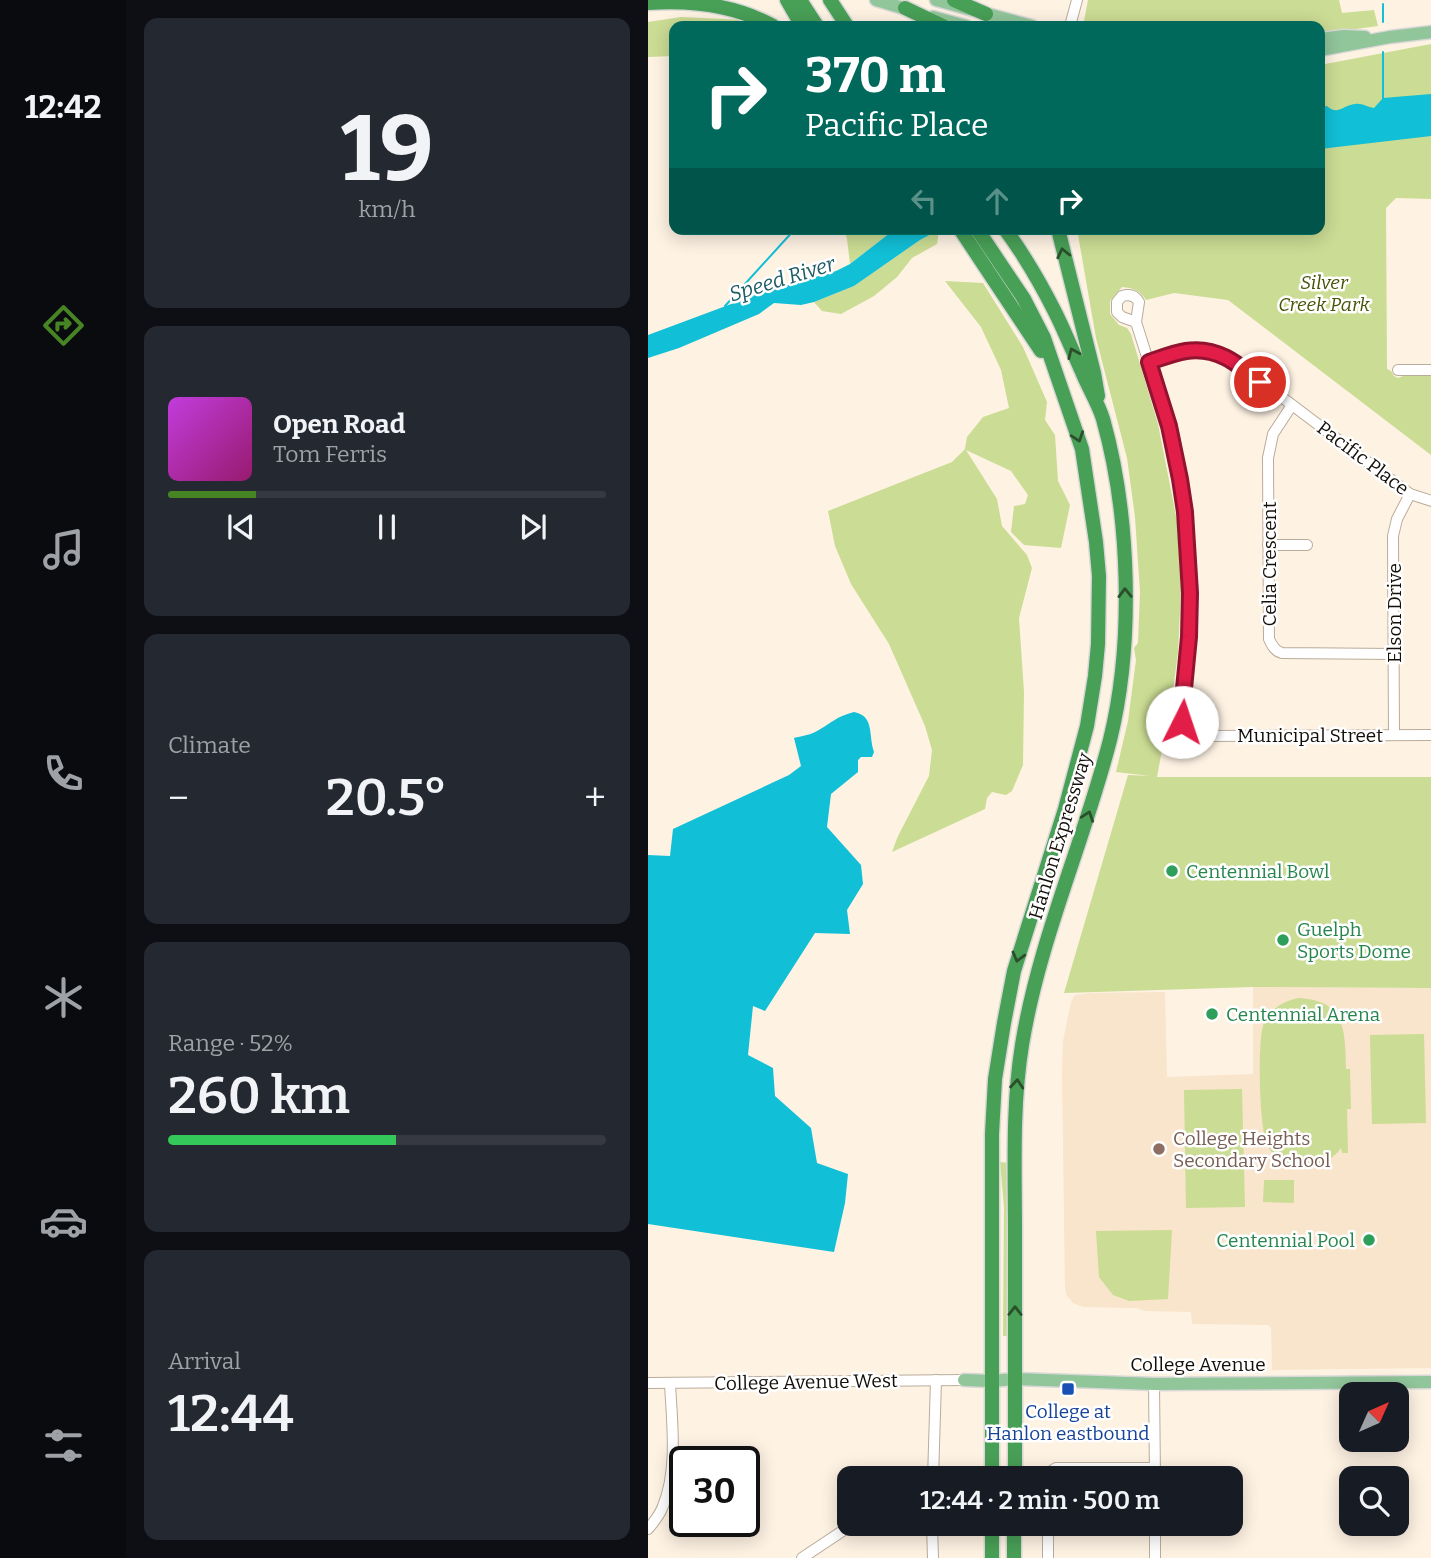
<!DOCTYPE html>
<meta charset="utf-8">
<style>
body{margin:0;font-family:Bitter,serif;background:#242831;color:#f1f3f6;height:100vh;display:flex;flex-direction:column;font-size:26px;white-space:nowrap}
*{box-sizing:border-box;margin:0}
p{font-size:23px;color:#9ea1a6}
.icon{flex:none;width:38px;height:38px;fill:none;stroke:currentColor;stroke-width:2;stroke-linecap:round;stroke-linejoin:round}
.map{position:relative;flex:1;overflow:hidden}
.details{display:flex;flex-direction:column;gap:18px;padding:18px;background:#0d0f14;width:522px}
.details>*{flex:none}
.hud{position:absolute;left:21px;top:21px;width:656px;height:214px;border-radius:14px;box-shadow:0 4px 18px #0003;background:#00695c;color:#fff;overflow:hidden}
.needle{width:46px;rotate:45deg}
.fabs{position:absolute;left:691px;top:1382px;display:grid;gap:14px}
.fabs a{display:grid;place-items:center;width:70px;height:70px;border-radius:14px;background:#171b24;box-shadow:0 4px 18px #0003;font-size:35px}
.speed{position:absolute;left:21px;top:1446px;display:flex;gap:14px;font-size:35px;font-weight:700;text-align:center}
.speed>*{display:grid;place-content:center;width:91px;height:91px;border-radius:50%;background:#171b24;box-shadow:0 4px 18px #0003;line-height:1}
.speed .limit{border:4px solid #111;border-radius:10px;background:#fff;color:#111}
.pin{position:absolute;display:grid;place-items:center;width:60px;height:60px;color:#fff;margin:-30px;border:4px solid #fff;border-radius:50%;box-shadow:0 2px 7px #0007}
.me{position:absolute;width:77px;margin:-38px;rotate:4deg;stroke-linejoin:round;filter:drop-shadow(0 0 5px #0008)}
.turn{display:flex;align-items:center;gap:24px;height:147px;padding:0 21px;font-size:32px}
.turn .icon{width:91px;height:91px;stroke-width:2.5}
.turn b{display:block;font-size:49px;line-height:60px}
.lanes{display:flex;align-items:center;height:66px;padding:0 21px;background:#0003;justify-content:center;gap:35px;direction:ltr}
.lanes .off{opacity:.35}
.big{font-size:52px;font-weight:600;line-height:1.1}
.details .widget{flex:1;display:flex;flex-direction:column;justify-content:center;gap:10px;min-width:0;padding:0 24px;border-radius:14px;background:#242831}
.details .dial{align-items:center;gap:0}
.dial b{font-size:91px;line-height:1}
.song{display:flex;align-items:center;gap:21px}
.cover{width:84px;height:84px;border-radius:10px;background:linear-gradient(135deg,hsl(290 70% 55%),hsl(320 70% 35%))}
.played{height:7px;border-radius:4px;background:linear-gradient(90deg,#468424 20%,#363941 20%)}
.keys{display:flex;justify-content:space-around;direction:ltr}
.heat{display:flex;justify-content:space-between;align-items:center;font-size:38px;direction:ltr}
.charge{height:10px;border-radius:5px;background:linear-gradient(90deg,#34c759 52%,#363941 0)}
.trip{position:absolute;left:189px;top:1466px;width:406px;height:70px;border-radius:14px;background:#171b24;box-shadow:0 4px 18px #0003;font-weight:600;line-height:70px;text-align:center}
main{display:flex;flex:1;min-height:0}
.dock{display:flex;flex-direction:column;width:126px;justify-content:space-around;align-items:center;background:#090b0e;color:#9ea1a6}
.dock .icon{width:49px;height:49px}
.dock .active{color:#468424}
.dock b{font-size:32px;color:#f1f3f6}
.map>svg:first-child{display:block}
.built{fill:#f9e4cc}
.green{fill:#cbdc94}
.water{fill:#11bfd6}
.lines{fill:none;stroke-linecap:round;stroke-linejoin:round}
.stream{stroke:#11bfd6;stroke-width:2}
.minor-casing{stroke:#baac9b;stroke-width:12}
.major-casing{stroke:#d9d8d7;stroke-width:15}
.highway-casing{stroke:#d9d8d7;stroke-width:17}
.minor{stroke:#fff;stroke-width:10}
.major{stroke:#91c59a;stroke-width:12}
.highway{stroke:#489f56;stroke-width:14}
.oneway{stroke:#2b4f2b}
.route-casing{stroke:#92132f;stroke-width:18}
.route{stroke:#e11d48;stroke-width:12}
.leisure-dot{fill:#2e9e5b;stroke:#fff;stroke-width:2.5}
.education-dot{fill:#8d6e63;stroke:#fff;stroke-width:2.5}
.transit-dot{fill:#1a4fb4;stroke:#fff;stroke-width:2.5}
.labels{text-anchor:middle;dominant-baseline:central;stroke-width:5;stroke-linejoin:round;paint-order:stroke}
.park-label{font-size:19px;font-style:italic;fill:#485309;stroke:#fff}
.street-label{font-size:19px;fill:#130e08;stroke:#fff}
.leisure-label{font-size:19px;fill:#27864d;stroke:#fff;text-anchor:start}
.education-label{font-size:19px;fill:#785e54;stroke:#fff;text-anchor:start}
.transit-label{font-size:19px;fill:#164399;stroke:#fff}
.water-label{font-size:21px;font-style:italic;fill:#215c66;stroke:#fff}
</style>
<main>
<nav class="dock">
<b>12:42</b>
<svg class="icon active" aria-label="directions" viewBox="0 0 24 24"><path d="M12 3l9 9-9 9-9-9zM9 14v-3h6M13 9l2 2-2 2"/></svg>
<svg class="icon" aria-label="music" viewBox="0 0 24 24"><path d="M9 18V5l10-2v13"/><circle cx="6" cy="18" r="3"/><circle cx="16" cy="16" r="3"/></svg>
<svg class="icon" aria-label="phone" viewBox="0 0 24 24"><path d="M5 4h4l2 5-3 2q2 4 5 5l2-3 5 2v4C11 20 4 13 5 4z"/></svg>
<svg class="icon" aria-label="climate" viewBox="0 0 24 24"><path d="M12 3v18M4 7l16 10M4 17L20 7"/></svg>
<svg class="icon" aria-label="car" viewBox="0 0 24 24"><path d="M5 17H2v-5l4-1 3-4h7l3 4 3 1v5h-3M9 17h6M6 11h13"/><circle cx="7" cy="17" r="2"/><circle cx="17" cy="17" r="2"/></svg>
<svg class="icon" aria-label="filters" viewBox="0 0 24 24"><path d="M4 7h16M4 17h16"/><circle cx="9" cy="7" r="2"/><circle cx="15" cy="17" r="2"/></svg>
</nav>
<section class="details">
<div class="widget dial"><b>19</b><p>km/h</p></div>
<div class="widget">
<div class="song"><i class="cover"></i><div><b>Open Road</b><p>Tom Ferris</p></div></div>
<div class="played"></div>
<div class="keys"><svg class="icon" aria-label="previous" viewBox="0 0 24 24"><path d="M18 5L8 12l10 7zM5 5v14"/></svg><svg class="icon" aria-label="pause" viewBox="0 0 24 24"><path d="M8 5v14M16 5v14"/></svg><svg class="icon" aria-label="next" viewBox="0 0 24 24"><path d="M6 5l10 7-10 7zM19 5v14"/></svg></div>
</div>
<div class="widget"><p>Climate</p>
<div class="heat"><a>−</a><b class="big">20.5°</b><a>+</a></div>
</div>
<div class="widget"><p>Range · 52%</p><b class="big">260 km</b><div class="charge"></div></div>
<div class="widget"><p>Arrival</p><b class="big">12:44</b></div>
</section>
<div class="map">
<svg width="784" height="1558" viewBox="0 0 784 1558">
<rect width="100%" height="100%" fill="#fef2e3"/>
<!-- built -->
<polygon class="built" points="605,987 783,988 783,1368 624,1370 623,1328 620,1325 544,1324 543,1312 497,1311 489,1308 435,1307 425,1303 418,1294 417,1288 414,1073 415,1041 423,1002 427,995 443,993 517,992 519,1077 605,1074"/>
<!-- green -->
<g class="green">
<polygon points="440,0 691,0 694,13 726,10 730,26 672,34 672,26 435,26"/>
<polygon points="33,17 97,20 99,26 26,26 26,56 0,57 0,22"/>
<path d="M 783,44 L 783,199 L 748,198 L 738,208 L 739,369 L 743,371 L 746,376 L 750,378 L 760,374 L 783,374 L 783,455 L 580,300 L 526,293 L 498,300 C 492,290 485,288 474,287 L 462,301 L 462,314 L 471,325 L 479,328 L 483,334 L 510,424 L 529,521 L 533,589 L 530,652 L 522,713 L 524,724 L 517,734 L 509,777 L 783,777 L 783,988 L 605,987 L 416,993 L 480,775 L 502,776 L 468,772 L 480,721 L 488,660 L 486,648 L 490,643 L 492,592 L 487,517 L 479,458 L 448,338 L 429,229 L 672,229 L 672,65 Z"/>
<polygon points="196,229 247,229 202,264 199,239"/>
<polygon points="291,230 289,244 264,258 249,277 226,296 193,314 174,311 166,302 206,286 272,240"/>
<polygon points="297,281 335,283 375,347 399,402 397,420 407,435 410,481 422,505 413,548 376,545 363,532 366,506 377,504 380,495 363,471 318,450 349,499 354,526 379,555 384,568 371,618 376,692 375,765 364,791 358,795 344,792 339,798 337,809 244,852 250,836 281,776 284,750 277,726 241,644 203,584 187,546 180,511 304,462 317,449 319,437 335,417 361,408 353,370 333,327"/>
<path d="M 650,998 C 698,1000 697,1031 698,1069 L 702,1069 L 703,1109 L 699,1109 L 700,1153 L 694,1153 L 693,1148 C 675,1173 637,1174 620,1147 C 611,1133 609,1038 616,1023 C 622,1009 636,1001 650,998 Z"/>
<polygon points="776,1034 778,1123 724,1124 722,1035"/>
<polygon points="594,1089 597,1207 538,1208 536,1090"/>
<polygon points="352,1162 362,1163 361,1336 355,1336 356,1207"/>
<polygon points="616,1180 646,1180 646,1203 615,1202"/>
<polygon points="524,1230 520,1299 481,1301 465,1295 451,1277 448,1231"/>
</g>
<!-- water -->
<g class="water">
<path d="M 783,94 L 783,136 L 672,149 L 672,107 L 679,106 C 690,116 695,105 707,104 C 714,103 719,107 726,108 L 735,98 Z"/>
<polygon points="247,229 300,229 291,230 272,240 206,286 166,302 153,305 126,303 111,314 31,348 0,358 0,335 110,294 188,271 202,264"/>
<path d="M 206,712 C 227,716 220,735 226,752 L 224,757 L 213,757 L 210,760 L 210,772 L 183,794 L 179,827 L 213,865 L 215,884 L 199,910 L 202,934 L 167,933 L 117,1011 L 105,1006 L 100,1055 L 125,1068 L 127,1096 L 163,1128 L 169,1163 L 200,1174 L 197,1203 L 186,1252 L 0,1224 L 0,855 L 22,856 L 25,829 L 141,775 L 153,766 L 146,738 C 153,736 163,735 169,731 C 184,723 187,717 206,712 Z"/>
</g>
<g class="lines">
<!-- stream -->
<g class="stream">
<polyline points="735,22 735,4"/>
<polyline points="735,52 735,100"/>
<polyline points="77,306 147,229"/>
</g>
<!-- minor casing -->
<g class="minor-casing">
<g id="minor">
<polyline points="422,26 429,0"/>
<path d="M 488,322 L 474,317 L 469,312 L 469,302 L 474,296 C 481,294 487,295 491,302 L 488,322 L 520,424 L 532,479 L 537,512 L 542,592 L 541,637 L 534,714 C 534,726 539,731 549,736 L 784,735"/>
<path d="M 501,362 C 531,353 551,344 582,358 L 762,494 L 784,501"/>
<polyline points="750,370 784,370"/>
<path d="M 644,405 L 625,434 L 620,458 L 621,639 C 624,646 627,651 634,653 L 746,654"/>
<polyline points="620,545 659,545"/>
<polyline points="746,735 745,536 749,519 762,494"/>
<polyline points="0,1383 316,1380"/>
<polyline points="506,1384 507,1479"/>
<polyline points="285,1479 288,1380"/>
<polyline points="401,1479 402,1472 408,1468 507,1468"/>
<polyline points="284,1524 285,1558"/>
<polyline points="507,1524 507,1558"/>
<path d="M 0,1529 C 6,1522 12,1515 15,1506 C 30,1470 24,1422 22,1384"/>
<polyline points="154,1558 205,1524"/>
<polyline points="400,1558 400,1524"/>
</g>
</g>
<!-- major casing -->
<g class="major-casing">
<g id="major">
<polyline points="228,0 265,11"/>
<polyline points="288,0 384,26"/>
<polyline points="285,17 318,26"/>
<polyline points="672,39 696,36 717,37"/>
<polyline points="672,50 742,37 784,32"/>
<polyline points="316,1380 343,1381 367,1379 506,1384 784,1382"/>
</g>
</g>
<!-- highway casing -->
<g class="highway-casing">
<g id="highway">
<polyline points="139,0 154,26"/>
<polyline points="152,0 169,26"/>
<polyline points="182,0 199,26"/>
<polyline points="306,0 338,14"/>
<path d="M 0,3 C 43,0 87,5 125,26"/>
<polyline points="257,8 295,26"/>
<polyline points="312,229 393,351"/>
<polyline points="329,229 376,299 396,338 434,449 448,542 451,576 450,644 447,676 439,726 417,809 366,971 356,1023 347,1079 344,1134 344,1479"/>
<path d="M 357,229 C 376,255 393,284 407,312 C 417,332 425,352 434,372 C 440,387 450,403 455,419 C 482,515 486,643 462,740 C 436,842 391,940 374,1045 C 364,1107 367,1170 367,1232 C 367,1315 367,1397 367,1479"/>
<polyline points="410,229 446,373 450,396"/>
<polyline points="344,1558 344,1524"/>
<polyline points="366,1558 366,1524"/>
</g>
</g>
<!-- minor -->
<use href="#minor" class="minor"/>
<!-- major -->
<use href="#major" class="major"/>
<!-- highway -->
<use href="#highway" class="highway"/>
</g>
<!-- one-way arrows -->
<defs><path id="oneway-chevron" d="M-2-3.5L2.5 0L-2 3.5" fill="none" stroke-width="1.6" stroke-linecap="round" stroke-linejoin="round" transform="scale(1.75)"/></defs>
<g class="oneway">
<use href="#oneway-chevron" transform="translate(415 253) rotate(-103)"/>
<use href="#oneway-chevron" transform="translate(425 353) rotate(-114)"/>
<use href="#oneway-chevron" transform="translate(430 437) rotate(71)"/>
<use href="#oneway-chevron" transform="translate(477 593) rotate(-91)"/>
<use href="#oneway-chevron" transform="translate(440 816) rotate(-71)"/>
<use href="#oneway-chevron" transform="translate(370 957) rotate(105)"/>
<use href="#oneway-chevron" transform="translate(369 1084) rotate(-85)"/>
<use href="#oneway-chevron" transform="translate(367 1311) rotate(-90)"/>
</g>
<g class="lines">
<!-- route casing -->
<g class="route-casing">
<path id="route" d="M 534,722 L 535,699 L 541,637 L 542,593 L 537,512 L 532,479 L 521,426 L 501,362 C 513,358 526,353 538,351 C 569,346 590,364 612,382"/>
</g>
<!-- route -->
<use href="#route" class="route"/>
</g>
<!-- markers -->
<g class="leisure-dot">
<circle cx="524" cy="871" r="7"/>
<circle cx="635" cy="940" r="7"/>
<circle cx="564" cy="1014" r="7"/>
<circle cx="721" cy="1240" r="7"/>
</g>
<circle class="education-dot" cx="511" cy="1149" r="7"/>
<rect class="transit-dot" x="413" y="1382" width="14" height="14" rx="3.5"/>
<g class="labels">
<!-- park labels -->
<g class="park-label">
<text x="676" y="282">Silver<tspan x="676" dy="22">Creek Park</tspan></text>
</g>
<!-- street labels -->
<g class="street-label">
<text transform="translate(715 458) rotate(37)">Pacific Place</text>
<text transform="translate(621 564) rotate(-90)">Celia Crescent</text>
<text transform="translate(746 613) rotate(-90)">Elson Drive</text>
<text x="662" y="735">Municipal Street</text>
<text transform="translate(412 836) rotate(-73)">Hanlon Expressway</text>
<text x="550" y="1364">College Avenue</text>
<text transform="translate(158 1382) rotate(-1)">College Avenue West</text>
</g>
<!-- leisure labels -->
<g class="leisure-label">
<text x="538" y="871">Centennial Bowl</text>
<text x="649" y="929">Guelph<tspan x="649" dy="22">Sports Dome</tspan></text>
<text x="578" y="1014">Centennial Arena</text>
<text x="707" y="1240" text-anchor="end">Centennial Pool</text>
</g>
<!-- education labels -->
<g class="education-label">
<text x="525" y="1138">College Heights<tspan x="525" dy="22">Secondary School</tspan></text>
</g>
<!-- transit labels -->
<g class="transit-label">
<text x="420" y="1411">College at<tspan x="420" dy="22">Hanlon eastbound</tspan></text>
</g>
<!-- water labels -->
<g class="water-label">
<text transform="translate(134 279) rotate(-17)">Speed River</text>
</g>
</g>
</svg>
<div class="fabs">
<a><svg class="needle" viewBox="-14 -14 28 28"><path d="M0-13l5 13h-10z" fill="#e53935"/><path d="M0 13l5-13h-10z" fill="#9ea1a6"/></svg></a>
<a><svg class="icon" aria-label="search" viewBox="0 0 24 24"><circle cx="10" cy="10" r="6"/><path d="M15 15l6 6"/></svg></a>
</div>
<div class="speed"><div class="limit">30</div></div>
<div class="pin" style="left:612px;top:382px;background:#d93025"><svg class="icon" aria-label="arrive" viewBox="0 0 24 24"><path d="M6 21V4h12l-3 4 3 4H6"/></svg></div>
<svg class="me" style="left:534px;top:722px" viewBox="-20 -20 40 40"><circle r="19" fill="#fff"/><path d="M0-13L10 11 0 6-10 11z" fill="#e11d48"/></svg>
<div class="trip">12:44 · 2 min · 500 m</div>
<div class="hud">
<div class="turn"><svg class="icon" aria-label="right" viewBox="0 0 24 24"><path d="M7 20v-9h11M14 6l5 5-5 5"/></svg><div><b>370 m</b>Pacific Place</div></div>
<div class="lanes"><svg class="icon off" aria-label="left" viewBox="0 0 24 24"><path d="M17 20v-9H6M10 6l-5 5 5 5"/></svg><svg class="icon off" aria-label="ahead" viewBox="0 0 24 24"><path d="M12 20V5M6 11l6-6 6 6"/></svg><svg class="icon" aria-label="right" viewBox="0 0 24 24"><path d="M7 20v-9h11M14 6l5 5-5 5"/></svg></div>
</div>
</div>
</main>
